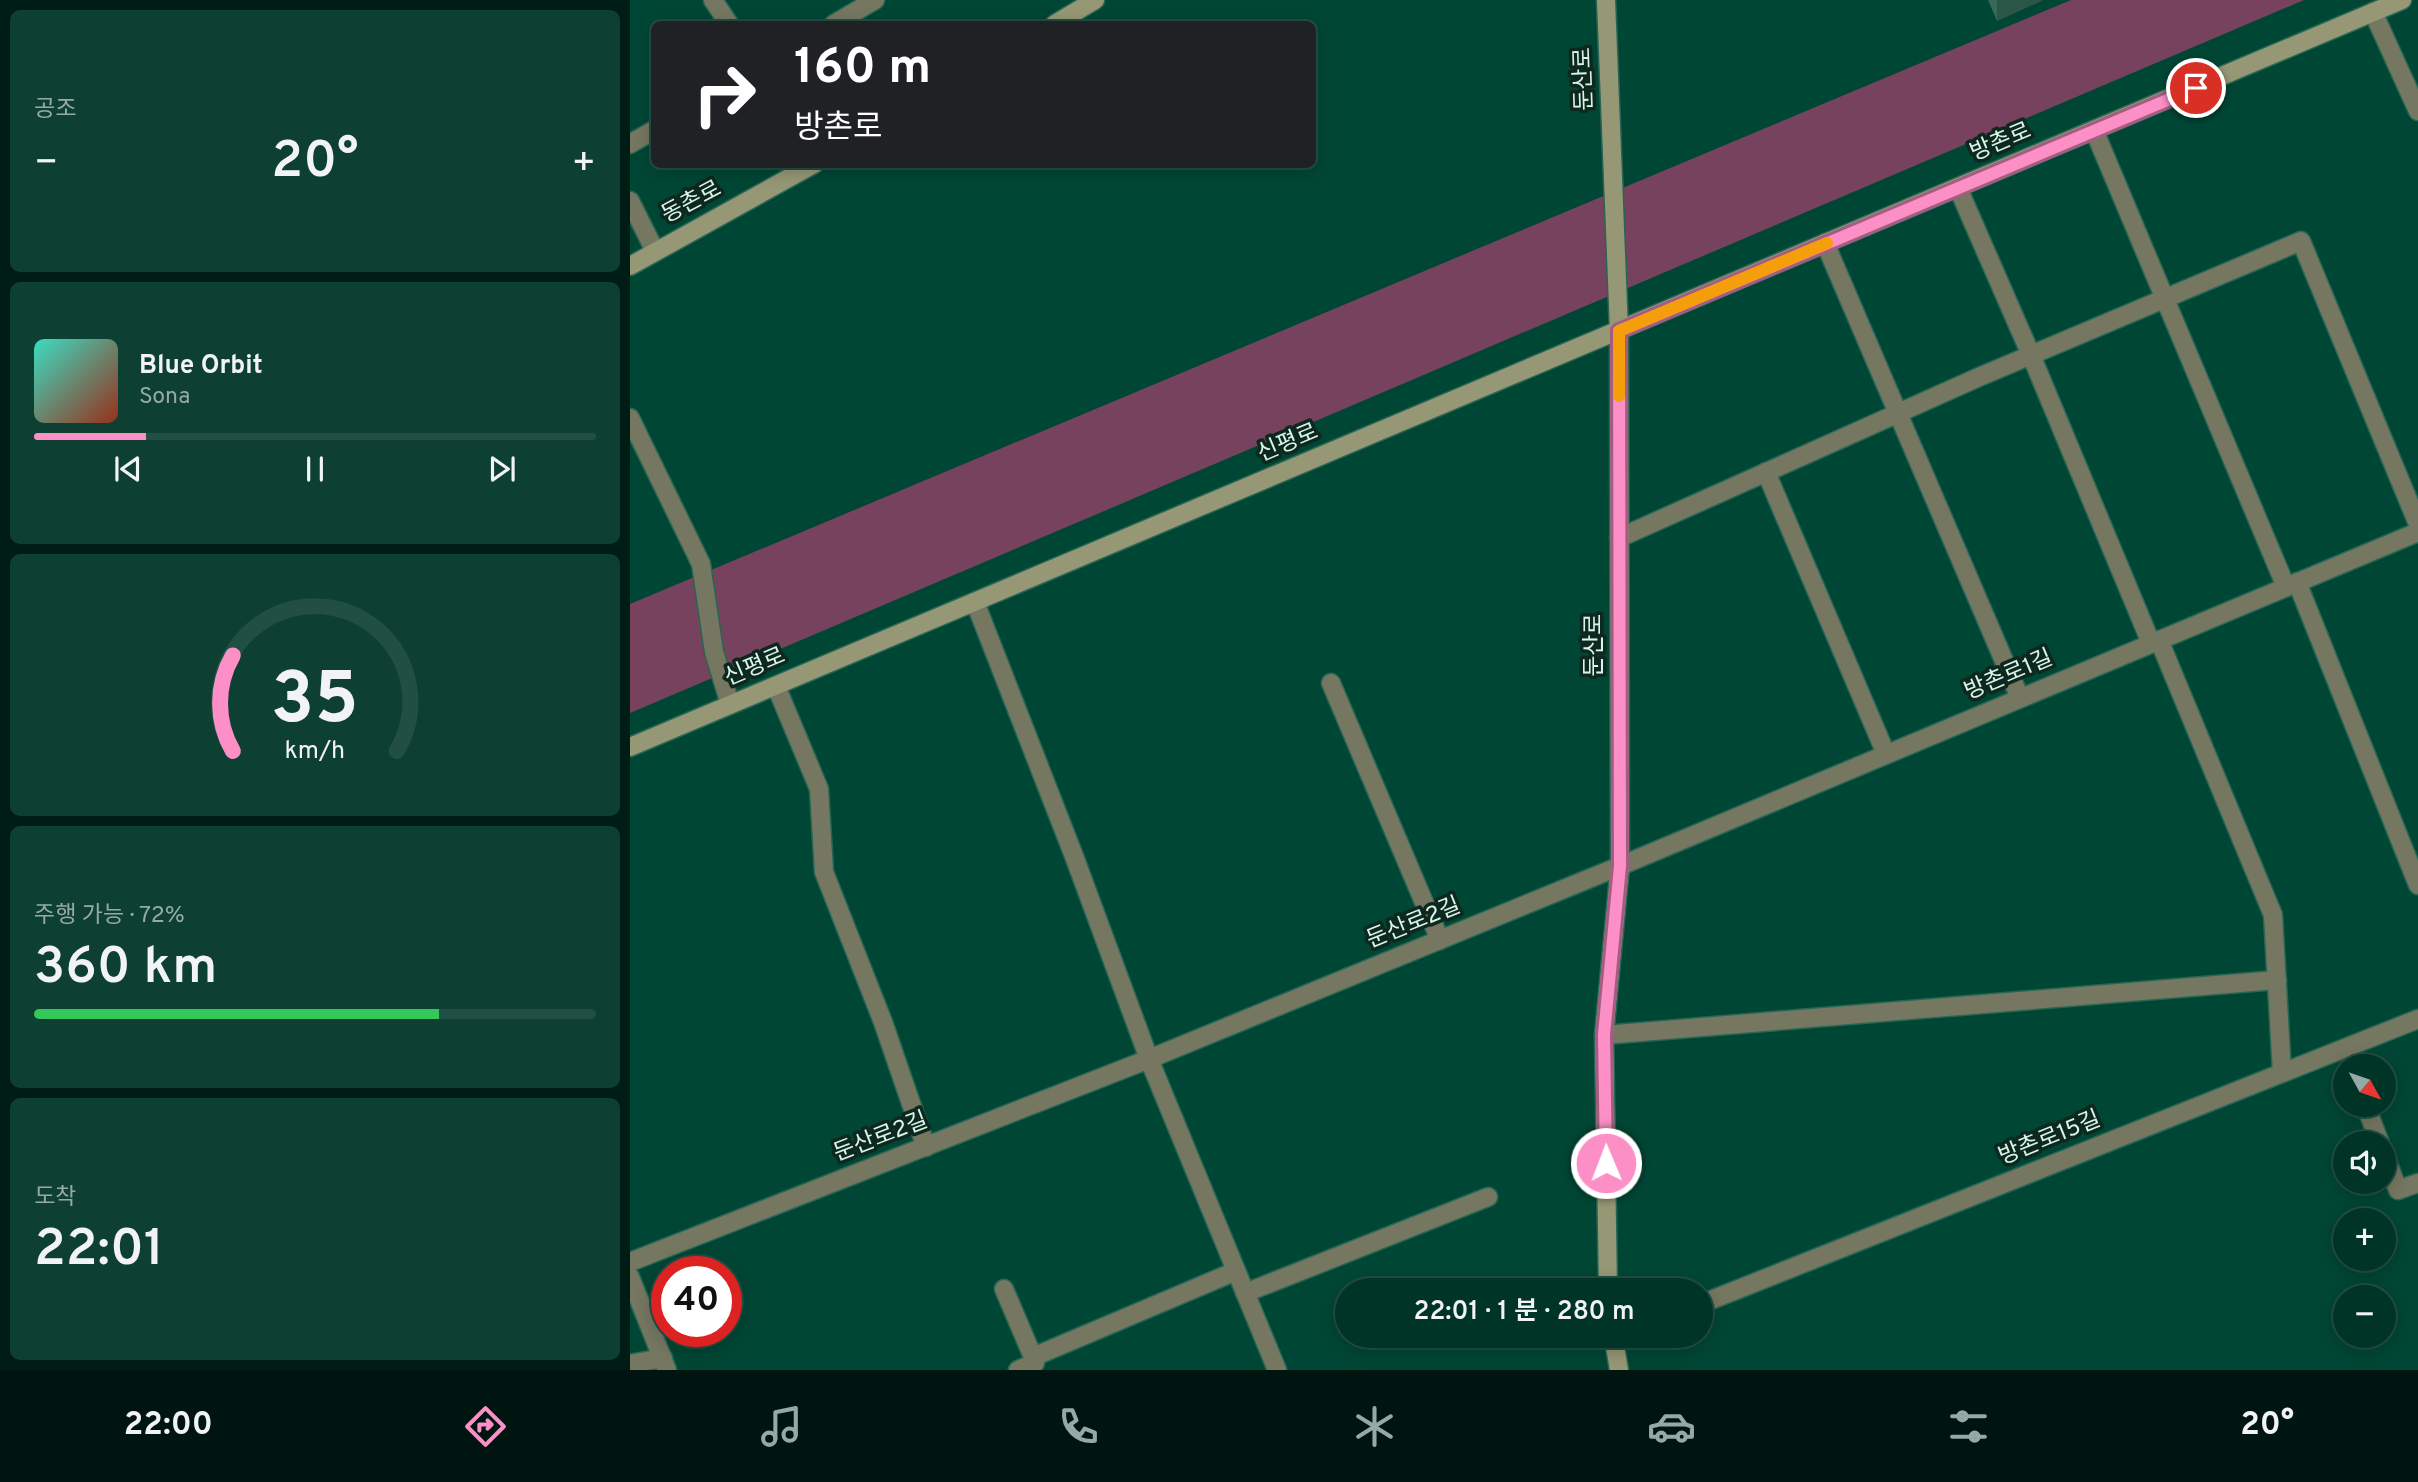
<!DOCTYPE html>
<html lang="ko">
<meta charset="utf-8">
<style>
body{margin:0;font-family:Overpass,"Noto Sans KR",sans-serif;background:#0e3f33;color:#f1f3f6;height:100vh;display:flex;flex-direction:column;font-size:26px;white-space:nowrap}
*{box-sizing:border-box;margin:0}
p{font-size:23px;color:#95aaa7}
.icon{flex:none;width:38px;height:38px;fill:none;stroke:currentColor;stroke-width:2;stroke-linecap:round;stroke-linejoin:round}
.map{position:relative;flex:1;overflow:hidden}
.details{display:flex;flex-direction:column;gap:10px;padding:10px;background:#001d15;width:630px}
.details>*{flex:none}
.hud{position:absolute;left:21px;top:21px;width:665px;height:147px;border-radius:10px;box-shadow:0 4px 18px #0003,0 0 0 2px #224f44;background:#202124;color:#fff;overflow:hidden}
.needle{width:46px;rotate:130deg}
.buttons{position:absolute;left:1703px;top:1054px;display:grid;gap:14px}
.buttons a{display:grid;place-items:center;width:63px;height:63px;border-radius:50%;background:#003427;box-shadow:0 4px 18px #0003,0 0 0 2px #224f44;font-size:35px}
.speed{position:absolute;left:21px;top:1256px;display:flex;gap:14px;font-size:35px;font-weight:700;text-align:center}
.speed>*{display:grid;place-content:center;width:91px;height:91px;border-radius:50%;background:#003427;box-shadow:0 4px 18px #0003,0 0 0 2px #224f44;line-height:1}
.speed .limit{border:10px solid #d22;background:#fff;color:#111}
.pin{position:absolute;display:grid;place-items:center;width:60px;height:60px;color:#fff;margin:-30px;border:4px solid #fff;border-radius:50%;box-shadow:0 2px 7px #0007}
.me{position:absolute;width:77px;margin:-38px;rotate:359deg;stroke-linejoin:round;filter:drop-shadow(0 0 5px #0008)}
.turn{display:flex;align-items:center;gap:24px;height:147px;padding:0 28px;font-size:32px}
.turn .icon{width:91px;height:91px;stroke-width:2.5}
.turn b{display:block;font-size:49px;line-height:60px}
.big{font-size:52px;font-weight:600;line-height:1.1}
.details .tile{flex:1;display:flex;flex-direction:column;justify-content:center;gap:10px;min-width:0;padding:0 24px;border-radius:10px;background:#0e3f33}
.details .dial{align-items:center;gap:0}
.dial svg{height:182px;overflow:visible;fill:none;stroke:#224f44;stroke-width:7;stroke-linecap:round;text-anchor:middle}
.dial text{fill:#f1f3f6;stroke:none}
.song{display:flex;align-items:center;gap:21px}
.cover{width:84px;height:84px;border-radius:10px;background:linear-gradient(135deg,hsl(170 70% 55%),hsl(10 70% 35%))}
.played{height:7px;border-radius:4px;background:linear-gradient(90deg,#fb8fc6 20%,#224f44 20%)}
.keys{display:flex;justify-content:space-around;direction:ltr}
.heat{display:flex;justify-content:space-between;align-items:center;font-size:38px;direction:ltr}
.charge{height:10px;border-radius:5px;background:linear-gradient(90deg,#34c759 72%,#224f44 0)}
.trip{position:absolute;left:705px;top:1278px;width:378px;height:70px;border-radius:35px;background:#003427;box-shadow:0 4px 18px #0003,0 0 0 2px #224f44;font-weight:600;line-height:70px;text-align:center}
.dock{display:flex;height:112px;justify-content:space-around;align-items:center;background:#001510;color:#95aaa7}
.dock .icon{width:49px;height:49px}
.dock .on{color:#fb8fc6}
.dock b{font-size:32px;color:#f1f3f6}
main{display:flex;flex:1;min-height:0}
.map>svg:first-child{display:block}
.green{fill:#77425d}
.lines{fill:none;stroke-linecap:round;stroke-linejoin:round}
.street-casing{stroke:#276655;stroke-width:21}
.secondary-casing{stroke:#276655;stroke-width:21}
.street{stroke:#767761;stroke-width:18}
.secondary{stroke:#969775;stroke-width:18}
.wall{fill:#356958}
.shaded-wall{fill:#2b5547}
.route-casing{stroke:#a35d81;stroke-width:18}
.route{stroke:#fb8fc6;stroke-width:12}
.slow{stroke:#f59e0b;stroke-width:12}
.labels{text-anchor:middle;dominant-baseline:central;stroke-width:7;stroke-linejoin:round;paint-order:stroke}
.street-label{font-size:23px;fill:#d7f6e9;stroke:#0e271f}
</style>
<main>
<section class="details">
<div class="tile"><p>공조</p>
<div class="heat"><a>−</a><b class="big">20°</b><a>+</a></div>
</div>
<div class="tile">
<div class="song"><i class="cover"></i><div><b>Blue Orbit</b><p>Sona</p></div></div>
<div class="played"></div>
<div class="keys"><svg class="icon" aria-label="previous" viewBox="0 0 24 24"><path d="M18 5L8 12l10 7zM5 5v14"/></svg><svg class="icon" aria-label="pause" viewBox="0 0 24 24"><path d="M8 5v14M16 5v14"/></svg><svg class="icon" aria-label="next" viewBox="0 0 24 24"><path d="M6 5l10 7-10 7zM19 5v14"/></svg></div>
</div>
<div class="tile dial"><svg viewBox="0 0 100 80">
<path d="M14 69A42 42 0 1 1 86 69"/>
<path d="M14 69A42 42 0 0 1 14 27" stroke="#fb8fc6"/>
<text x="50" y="56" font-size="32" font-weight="700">35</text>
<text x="50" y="72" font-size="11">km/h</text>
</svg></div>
<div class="tile"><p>주행 가능 · 72%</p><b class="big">360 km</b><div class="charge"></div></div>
<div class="tile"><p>도착</p><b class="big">22:01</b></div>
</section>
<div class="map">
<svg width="1788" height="1370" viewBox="0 0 1788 1370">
<rect width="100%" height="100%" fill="#004634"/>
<!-- green -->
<polygon class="green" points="1441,0 1674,0 0,713 0,604"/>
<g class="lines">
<!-- street casing -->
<g class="street-casing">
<g id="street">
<polyline points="83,0 99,24"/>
<polyline points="1743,12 1788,111"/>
<polyline points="204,24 245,0"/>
<polyline points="1464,130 1656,587"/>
<polyline points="0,144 24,130"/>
<polyline points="1328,188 1401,355 1521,643"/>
<polyline points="0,201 25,251"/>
<polyline points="1195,243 1390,698"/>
<polyline points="0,418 71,564 84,652 100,704"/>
<polyline points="1136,472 1256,754"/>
<polyline points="989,538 1349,377 1671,241 1788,524"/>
<polyline points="1667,582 1788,885"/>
<polyline points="345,602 444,856 519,1059 647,1370"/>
<polyline points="1529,640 1643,915 1652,1073"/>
<polyline points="701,683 810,940"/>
<polyline points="146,686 189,789 194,872 253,1022 296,1147"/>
<polyline points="974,1035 1647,980"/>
<polyline points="1735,1104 1750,1143"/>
<polyline points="1754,1153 1768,1190 1788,1183"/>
<polyline points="0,1262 519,1059 990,866 1788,532"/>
<polyline points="0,1277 37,1370"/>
<polyline points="374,1289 403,1357 606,1271"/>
<polyline points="615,1293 858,1197"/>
<polyline points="1071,1304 1788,1019"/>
<polyline points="0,1364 33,1358"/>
<polyline points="388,1370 405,1363"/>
</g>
</g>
<!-- secondary casing -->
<g class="secondary-casing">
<g id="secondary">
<polyline points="976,0 989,331 990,866 974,1035 978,1290"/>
<polyline points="425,24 465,0"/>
<polyline points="0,266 184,164"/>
<polyline points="0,747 1772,0"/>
<polyline points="983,1335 989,1370"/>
</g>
</g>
<!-- street -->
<use href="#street" class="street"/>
<!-- secondary -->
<use href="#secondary" class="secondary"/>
</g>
<!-- wall -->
<polygon class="wall" points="1358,0 1413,0 1367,21"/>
<!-- shaded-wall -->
<polygon class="shaded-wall" points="1367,0 1413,0 1367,21"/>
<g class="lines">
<!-- route casing -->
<g class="route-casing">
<polyline id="route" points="976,1163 974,1035 990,866 989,331 1566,88"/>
</g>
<!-- route -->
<use href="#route" class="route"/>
<!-- slow -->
<polyline class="slow" points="989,396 989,331 1197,243"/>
</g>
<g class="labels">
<!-- street labels -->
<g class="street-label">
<text transform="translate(955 79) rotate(-92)">둔산로</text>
<text transform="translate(1371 143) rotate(-23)">방촌로</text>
<text transform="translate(62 203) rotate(-28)">동촌로</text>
<text transform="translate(658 444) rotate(-23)">신평로</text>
<text transform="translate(965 645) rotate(-90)">둔산로</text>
<text transform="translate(125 668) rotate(-23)">신평로</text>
<text transform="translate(1379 676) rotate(-23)">방촌로1길</text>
<text transform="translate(784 924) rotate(-22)">둔산로2길</text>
<text transform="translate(251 1138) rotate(-21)">둔산로2길</text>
<text transform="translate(1420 1139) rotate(-22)">방촌로15길</text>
</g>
</g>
</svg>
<div class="buttons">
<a><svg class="needle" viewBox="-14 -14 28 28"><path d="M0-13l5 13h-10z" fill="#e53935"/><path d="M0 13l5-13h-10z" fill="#95aaa7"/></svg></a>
<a><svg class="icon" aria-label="sound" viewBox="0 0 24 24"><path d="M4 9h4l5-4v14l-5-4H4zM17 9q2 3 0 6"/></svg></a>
<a>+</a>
<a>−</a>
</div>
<div class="speed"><div class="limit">40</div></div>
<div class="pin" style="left:1566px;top:88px;background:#d93025"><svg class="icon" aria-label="arrive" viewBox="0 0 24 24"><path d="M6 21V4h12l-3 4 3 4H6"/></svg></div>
<svg class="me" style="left:976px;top:1163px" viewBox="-20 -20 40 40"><circle r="17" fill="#fb8fc6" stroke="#fff" stroke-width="3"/><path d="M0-11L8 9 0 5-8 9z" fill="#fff"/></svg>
<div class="trip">22:01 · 1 분 · 280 m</div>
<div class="hud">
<div class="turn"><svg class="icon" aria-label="right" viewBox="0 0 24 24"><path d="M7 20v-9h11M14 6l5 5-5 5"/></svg><div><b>160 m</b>방촌로</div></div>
</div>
</div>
</main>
<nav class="dock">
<b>22:00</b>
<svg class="icon on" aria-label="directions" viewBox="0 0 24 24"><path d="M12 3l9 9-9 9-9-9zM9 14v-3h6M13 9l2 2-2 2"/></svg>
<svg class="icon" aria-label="music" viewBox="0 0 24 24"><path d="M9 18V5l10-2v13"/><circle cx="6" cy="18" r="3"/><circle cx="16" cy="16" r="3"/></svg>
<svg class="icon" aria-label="phone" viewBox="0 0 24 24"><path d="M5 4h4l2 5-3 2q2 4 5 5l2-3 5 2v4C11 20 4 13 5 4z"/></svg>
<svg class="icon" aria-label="climate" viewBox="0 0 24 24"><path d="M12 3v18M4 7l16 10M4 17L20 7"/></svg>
<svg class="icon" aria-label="car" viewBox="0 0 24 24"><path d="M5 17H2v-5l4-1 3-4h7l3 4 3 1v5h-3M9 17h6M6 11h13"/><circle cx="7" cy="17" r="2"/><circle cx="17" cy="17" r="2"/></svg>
<svg class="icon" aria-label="filters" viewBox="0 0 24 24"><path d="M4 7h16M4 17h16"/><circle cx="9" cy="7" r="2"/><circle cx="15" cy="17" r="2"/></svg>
<b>20°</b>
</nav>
